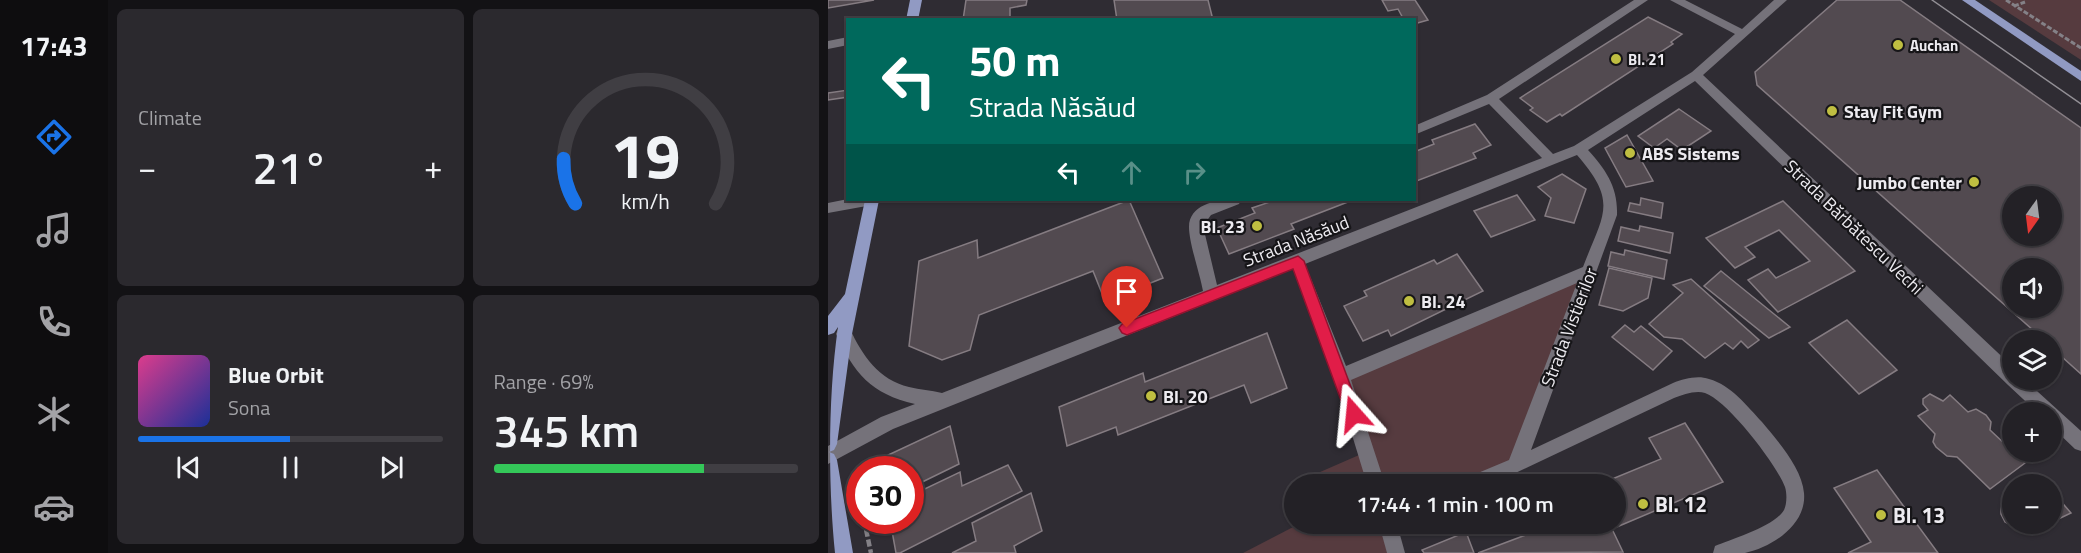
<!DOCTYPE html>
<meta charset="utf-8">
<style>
body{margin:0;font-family:"Titillium Web",sans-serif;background:#2b292e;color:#f1f3f6;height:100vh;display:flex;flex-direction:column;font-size:22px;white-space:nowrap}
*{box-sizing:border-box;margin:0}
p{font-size:20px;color:#a3a3a7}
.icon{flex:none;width:33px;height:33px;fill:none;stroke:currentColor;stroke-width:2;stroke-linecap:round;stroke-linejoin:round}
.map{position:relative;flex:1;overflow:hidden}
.details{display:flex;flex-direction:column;gap:9px;padding:9px;background:#131215;width:720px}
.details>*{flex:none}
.guide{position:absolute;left:18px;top:18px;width:570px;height:183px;border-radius:0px;box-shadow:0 2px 4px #0004,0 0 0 2px #403e43;background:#00695c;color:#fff;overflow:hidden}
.needle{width:39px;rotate:194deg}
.tools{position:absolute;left:1174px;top:186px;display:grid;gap:12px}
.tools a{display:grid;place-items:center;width:60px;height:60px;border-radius:50%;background:#232126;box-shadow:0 2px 4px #0004,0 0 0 2px #403e43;font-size:30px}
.speed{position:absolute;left:18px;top:456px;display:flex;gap:12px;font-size:30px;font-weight:700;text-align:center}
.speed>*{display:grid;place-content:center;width:78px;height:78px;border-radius:50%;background:#232126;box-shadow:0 2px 4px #0004,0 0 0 2px #403e43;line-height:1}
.speed .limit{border:9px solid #d22;background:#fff;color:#111}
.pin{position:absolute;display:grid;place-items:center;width:51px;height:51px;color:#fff;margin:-62px -26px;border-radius:50% 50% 50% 0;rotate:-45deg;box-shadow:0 0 6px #0007}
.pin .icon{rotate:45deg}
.me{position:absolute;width:66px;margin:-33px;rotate:342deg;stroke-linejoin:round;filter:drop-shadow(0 0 4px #0008)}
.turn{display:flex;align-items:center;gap:21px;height:126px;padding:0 24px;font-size:27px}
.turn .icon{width:78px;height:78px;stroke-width:2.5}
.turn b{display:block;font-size:42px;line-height:51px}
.lanes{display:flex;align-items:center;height:57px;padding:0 24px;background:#0003;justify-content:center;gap:30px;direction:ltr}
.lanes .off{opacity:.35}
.big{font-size:45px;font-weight:600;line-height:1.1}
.details .card{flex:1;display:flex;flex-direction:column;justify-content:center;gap:9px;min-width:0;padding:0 21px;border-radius:9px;background:#2b292e}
.details .dial{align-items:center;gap:0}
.dial svg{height:156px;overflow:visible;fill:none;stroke:#403e43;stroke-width:7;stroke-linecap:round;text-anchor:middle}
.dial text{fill:#f1f3f6;stroke:none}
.song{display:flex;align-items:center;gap:18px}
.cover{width:72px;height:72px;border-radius:9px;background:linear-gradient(135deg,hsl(330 70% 55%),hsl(230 70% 35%))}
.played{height:6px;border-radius:3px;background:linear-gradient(90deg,#1a73e8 50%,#403e43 50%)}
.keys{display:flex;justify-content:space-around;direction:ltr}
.heat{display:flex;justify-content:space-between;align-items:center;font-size:33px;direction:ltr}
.charge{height:9px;border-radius:4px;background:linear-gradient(90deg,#34c759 69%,#403e43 0)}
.details .tiles{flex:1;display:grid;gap:9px;grid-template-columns:repeat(2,1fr)}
.trip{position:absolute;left:456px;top:474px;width:342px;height:60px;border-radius:30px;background:#232126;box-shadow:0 2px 4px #0004,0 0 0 2px #403e43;font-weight:600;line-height:60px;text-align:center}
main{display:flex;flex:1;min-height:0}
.dock{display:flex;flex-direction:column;width:108px;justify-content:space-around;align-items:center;background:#0e0d0f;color:#a3a3a7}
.dock .icon{width:42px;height:42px}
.dock .on{color:#1a73e8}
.dock b{font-size:27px;color:#f1f3f6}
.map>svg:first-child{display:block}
.green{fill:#563b3f}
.building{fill:#524a50;stroke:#857c82;stroke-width:1.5;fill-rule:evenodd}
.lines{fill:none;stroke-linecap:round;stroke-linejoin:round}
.path-far1{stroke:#848187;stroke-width:3;stroke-dasharray:5 2;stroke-linecap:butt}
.path{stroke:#848187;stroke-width:4.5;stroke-dasharray:7 3;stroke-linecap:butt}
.minor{fill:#75727a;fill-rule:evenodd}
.major{fill:#919ac3;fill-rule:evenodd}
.tram{stroke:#928f95;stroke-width:1.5}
.route{fill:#e11d48;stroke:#92132f;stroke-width:1.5}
.poi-dot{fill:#bfbe41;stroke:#161518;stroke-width:2}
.labels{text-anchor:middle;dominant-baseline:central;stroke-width:4.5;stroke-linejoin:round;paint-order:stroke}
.far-poi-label{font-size:15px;font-weight:bold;fill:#edebf0;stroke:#161518;text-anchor:start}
.poi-label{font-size:18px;font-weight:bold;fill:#edebf0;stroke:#161518;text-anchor:start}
.street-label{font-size:18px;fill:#edebf0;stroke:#161518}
.near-poi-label{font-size:21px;font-weight:bold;fill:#edebf0;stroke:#161518;text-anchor:start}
</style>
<main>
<nav class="dock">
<b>17:43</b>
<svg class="icon on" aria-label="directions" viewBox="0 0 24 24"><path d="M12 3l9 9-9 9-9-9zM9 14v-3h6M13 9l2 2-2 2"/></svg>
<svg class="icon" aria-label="music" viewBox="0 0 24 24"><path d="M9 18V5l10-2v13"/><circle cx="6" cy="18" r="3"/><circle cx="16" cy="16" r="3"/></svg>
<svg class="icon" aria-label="phone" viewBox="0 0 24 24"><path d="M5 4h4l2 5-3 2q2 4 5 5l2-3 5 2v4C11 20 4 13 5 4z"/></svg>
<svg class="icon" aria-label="climate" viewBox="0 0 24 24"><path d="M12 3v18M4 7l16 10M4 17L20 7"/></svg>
<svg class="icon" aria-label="car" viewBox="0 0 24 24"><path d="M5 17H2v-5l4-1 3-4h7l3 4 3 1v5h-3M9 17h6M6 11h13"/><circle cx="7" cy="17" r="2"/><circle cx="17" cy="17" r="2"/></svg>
</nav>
<section class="details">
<div class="tiles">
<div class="card"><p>Climate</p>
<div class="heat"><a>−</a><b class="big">21°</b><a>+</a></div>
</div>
<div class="card dial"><svg viewBox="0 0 100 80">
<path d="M14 69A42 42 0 1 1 86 69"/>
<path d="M14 69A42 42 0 0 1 8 46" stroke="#1a73e8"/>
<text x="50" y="56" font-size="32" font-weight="700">19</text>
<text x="50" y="72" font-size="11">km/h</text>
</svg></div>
<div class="card">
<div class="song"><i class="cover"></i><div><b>Blue Orbit</b><p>Sona</p></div></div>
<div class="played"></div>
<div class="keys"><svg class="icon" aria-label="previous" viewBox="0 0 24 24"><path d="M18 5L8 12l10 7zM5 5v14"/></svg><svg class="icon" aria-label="pause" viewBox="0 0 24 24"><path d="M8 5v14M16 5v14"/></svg><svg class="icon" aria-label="next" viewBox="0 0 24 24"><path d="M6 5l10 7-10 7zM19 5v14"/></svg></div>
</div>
<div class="card"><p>Range · 69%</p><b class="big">345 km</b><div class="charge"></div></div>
</div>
</section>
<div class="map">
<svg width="1253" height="553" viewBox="0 0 1253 553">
<rect width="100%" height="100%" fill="#2f2c33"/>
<!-- green -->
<g class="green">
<polygon points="1161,0 1253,0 1253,60"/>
<polygon points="762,271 688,466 644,484 466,484 466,500 460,486 538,452 514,376"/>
<polygon points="471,524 560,524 568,553 415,553"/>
</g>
<!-- building -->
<g class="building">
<polygon points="0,0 46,0 0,8"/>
<polygon points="138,0 199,0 198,5 182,8 182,20 135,20"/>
<polygon points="286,0 380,0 385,20 289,20"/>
<polygon points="554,0 587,0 600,20 586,24 586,20 576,20 570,9 560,11"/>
<path d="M 1009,0 L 1072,0 L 1253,128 L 1253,374 L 1224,348 L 1224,340 L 1216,340 L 929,85 L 927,72 ZM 1185,196 L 1224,196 L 1224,236 L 1185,236 ZM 1185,268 L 1224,268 L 1224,308 L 1185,308 Z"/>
<polygon points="820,17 854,34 843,42 845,44 734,116 732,114 719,122 702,110 705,108 692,98"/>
<polygon points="20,90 20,97 0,100 0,93"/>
<polygon points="851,109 883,131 854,150 839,139 826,148 810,136"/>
<polygon points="647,124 663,145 645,153 648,158 586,182 586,152 606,144 604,140"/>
<polygon points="799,135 825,181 798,187 777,148"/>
<polygon points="734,174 758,189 746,223 717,216 723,198 710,187"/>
<polygon points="689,195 707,220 663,237 646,211"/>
<polygon points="813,198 835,203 833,218 800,211 802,203 812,205"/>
<polygon points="301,200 335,278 277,301 265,271 151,315 142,350 114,360 81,346 91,261 149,240 150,258"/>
<polygon points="448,200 525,200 463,224 466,229 401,254 389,228 427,213 424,208"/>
<polygon points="955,201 1027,271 950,312 920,280 940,269 948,278 982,261 951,230 917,247 927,257 907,268 878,238"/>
<polygon points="812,226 845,233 842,253 790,241 793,227 811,231"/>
<polygon points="797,250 839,260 836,279 780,266 783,252 796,255"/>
<polygon points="629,254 655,291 563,336 560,330 535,341 516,306 539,296 536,291 606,260 609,264"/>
<polygon points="781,268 824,278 820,298 795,311 771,305"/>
<polygon points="893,271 962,327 941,338 876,286"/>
<polygon points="863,279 931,340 920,348 913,341 905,349 897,343 877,358 854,339 836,337 821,324 855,293 845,285"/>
<polygon points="1019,320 1069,370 1031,394 981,343"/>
<polygon points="797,325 806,332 813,326 844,351 825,370 784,337"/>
<polygon points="439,333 459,388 423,403 416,385 290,435 288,427 239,446 231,407 315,373 317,382"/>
<polygon points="1102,394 1115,401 1122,395 1140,412 1148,409 1158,415 1163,422 1162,430 1197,463 1162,489 1129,457 1119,456 1108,447 1105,442 1107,434 1090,416 1100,410 1095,404 1095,399"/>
<polygon points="857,423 895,482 784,529 795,552 650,553 727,524 788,524 788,484 772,484 833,459 821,438"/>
<polygon points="122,426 131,464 82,488 82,470 58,470 56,457"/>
<polygon points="180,465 194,491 72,553 68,553 62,520 82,520 82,496 132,472 134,486"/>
<polygon points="1049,470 1110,553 1020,553 1043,542 1006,488"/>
<polygon points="1224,491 1243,513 1224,522"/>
<polygon points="203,493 214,531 186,546 188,553 124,553 148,541 144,523"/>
<polygon points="1185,494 1185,524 1222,524 1206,532 1193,530 1177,522 1173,514 1173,508 1177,498"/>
<polygon points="638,532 646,553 596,553 594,550"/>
</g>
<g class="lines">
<!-- path-far1 -->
<g class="path-far1">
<polyline points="1178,0 1253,48"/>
<polyline points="1186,6 1197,2"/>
</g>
<!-- path -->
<g class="path">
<polyline points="26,479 32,502"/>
<polyline points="36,520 43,553"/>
</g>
<!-- minor -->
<g class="minor">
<path d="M 806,0 L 820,0 L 671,99 L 725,154 L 746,146 L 864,72 L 907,34 L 842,0 L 857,0 L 914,29 L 946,0 L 959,0 L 875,75 L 1185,367 L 1185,380 L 1197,380 L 1253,431 L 1253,451 L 1247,449 L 1224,427 L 1224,412 L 1209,412 L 1180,385 L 867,81 L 760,150 C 778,170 790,187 789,215 L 703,450 L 845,383 C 856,379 869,375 881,379 C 903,385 919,406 934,422 C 949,440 974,468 976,493 C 979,524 945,547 917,553 C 907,553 895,553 885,553 L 887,546 C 904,539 947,526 956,510 C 959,504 959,493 957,487 C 949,465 899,400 877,393 C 867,390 855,395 846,398 L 664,484 L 635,484 L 638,478 L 681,460 L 749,283 L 523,380 L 557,484 L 539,484 L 506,376 L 465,269 L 65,429 L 0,464 L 0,446 L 53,417 L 87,404 C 43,394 26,373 8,334 L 10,329 L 16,327 L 22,329 C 34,355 51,380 81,387 C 92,390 103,390 114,393 L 375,291 C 372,274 361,243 361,227 C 361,202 396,198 413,200 L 411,204 L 383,215 L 375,226 L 389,285 L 714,158 L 661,104 L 586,135 L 586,126 L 659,95 ZM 749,155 C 791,203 775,214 755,267 L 518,366 L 477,264 Z"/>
<polygon points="20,37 20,45 0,49 0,41"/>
<polygon points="20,199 51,200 44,205 0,213 0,203"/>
<polygon points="551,524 569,524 577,553 559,553"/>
</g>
<!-- major -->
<g class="major">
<polygon points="82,0 94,0 90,20 78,20"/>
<polygon points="1134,0 1147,0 1253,71 1253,81"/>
<path d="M 37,200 L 51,200 L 24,334 L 9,444 L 6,450 L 1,452 L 6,454 L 9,460 L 25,553 L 7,553 C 0,485 0,395 10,327 L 6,333 L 0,335 L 0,316 L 17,294 Z"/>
</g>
<!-- tram -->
<polyline class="tram" points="1104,0 1253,104"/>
</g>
<!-- route -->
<polygon class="route" points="470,256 476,261 533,414 531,419 526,421 520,419 518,414 465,269 299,335 294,333 291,328 294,324"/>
<!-- markers -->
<g class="poi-dot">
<circle cx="1070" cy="45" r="6"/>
<circle cx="788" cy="59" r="6"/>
<circle cx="1004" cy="111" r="6"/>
<circle cx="802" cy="153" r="6"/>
<circle cx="1146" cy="182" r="6"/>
<circle cx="429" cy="226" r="6"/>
<circle cx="581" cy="301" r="6"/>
<circle cx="323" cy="396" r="6"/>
<circle cx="815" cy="504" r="6"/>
<circle cx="1053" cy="515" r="6"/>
</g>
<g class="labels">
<!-- far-poi labels -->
<g class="far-poi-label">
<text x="1082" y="45">Auchan</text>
<text x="800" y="59">Bl. 21</text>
</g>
<!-- poi labels -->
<g class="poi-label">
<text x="1016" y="111">Stay Fit Gym</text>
<text x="814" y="153">ABS Sistems</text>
<text x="1134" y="182" text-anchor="end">Jumbo Center</text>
<text x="417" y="226" text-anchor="end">Bl. 23</text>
<text x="593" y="301">Bl. 24</text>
<text x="335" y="396">Bl. 20</text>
</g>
<!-- street labels -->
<g class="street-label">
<text transform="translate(1026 227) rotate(44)">Strada Bărbătescu Vechi</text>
<text transform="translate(468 241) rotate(-21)">Strada Năsăud</text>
<text transform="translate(741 327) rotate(-69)">Strada Vistierilor</text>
</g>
<!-- near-poi labels -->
<g class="near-poi-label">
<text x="827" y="504">Bl. 12</text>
<text x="1065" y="515">Bl. 13</text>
</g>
</g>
</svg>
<div class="tools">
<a><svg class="needle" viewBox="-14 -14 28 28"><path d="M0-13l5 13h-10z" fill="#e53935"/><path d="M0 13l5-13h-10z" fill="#a3a3a7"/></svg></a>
<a><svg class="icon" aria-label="sound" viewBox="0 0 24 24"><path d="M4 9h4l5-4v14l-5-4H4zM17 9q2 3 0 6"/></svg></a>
<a><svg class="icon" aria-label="layers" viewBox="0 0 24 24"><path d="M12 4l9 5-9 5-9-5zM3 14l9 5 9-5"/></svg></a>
<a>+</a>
<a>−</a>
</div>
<div class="speed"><div class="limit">30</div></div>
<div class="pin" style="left:299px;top:328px;background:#d93025"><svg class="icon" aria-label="arrive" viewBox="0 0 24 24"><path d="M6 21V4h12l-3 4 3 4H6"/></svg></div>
<svg class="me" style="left:526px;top:414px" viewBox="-20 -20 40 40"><path d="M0-17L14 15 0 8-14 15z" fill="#e11d48" stroke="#fff" stroke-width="4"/></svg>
<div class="trip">17:44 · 1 min · 100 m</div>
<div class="guide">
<div class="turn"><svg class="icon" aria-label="left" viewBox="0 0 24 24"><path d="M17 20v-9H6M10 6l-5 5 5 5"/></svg><div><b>50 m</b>Strada Năsăud</div></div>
<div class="lanes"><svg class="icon" aria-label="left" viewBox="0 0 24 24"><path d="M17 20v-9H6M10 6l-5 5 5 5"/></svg><svg class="icon off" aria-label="ahead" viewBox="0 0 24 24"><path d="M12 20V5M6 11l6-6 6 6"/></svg><svg class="icon off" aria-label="right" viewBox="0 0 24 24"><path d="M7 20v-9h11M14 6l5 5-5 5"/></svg></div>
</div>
</div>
</main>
